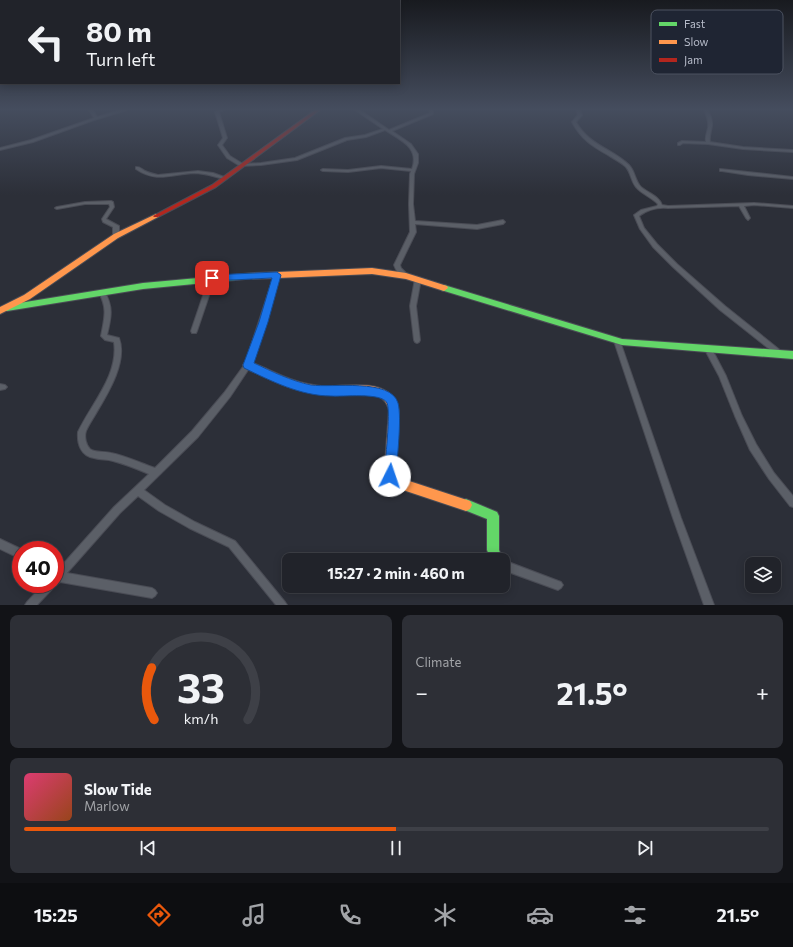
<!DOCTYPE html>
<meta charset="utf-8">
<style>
body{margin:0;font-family:Commissioner,sans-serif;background:#2d2f36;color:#f1f3f6;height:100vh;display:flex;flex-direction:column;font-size:15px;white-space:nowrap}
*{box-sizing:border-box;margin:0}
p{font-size:13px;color:#a2a4a8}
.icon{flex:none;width:22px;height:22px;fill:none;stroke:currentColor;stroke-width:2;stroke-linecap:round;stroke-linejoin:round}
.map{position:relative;height:605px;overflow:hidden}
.sheet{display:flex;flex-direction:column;gap:10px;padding:10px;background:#121317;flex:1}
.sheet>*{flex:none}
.top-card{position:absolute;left:0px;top:0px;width:400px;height:84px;box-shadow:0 2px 10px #0003,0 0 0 1px #3e4047;background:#21232a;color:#f1f3f6;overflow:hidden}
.fabs{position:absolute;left:745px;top:557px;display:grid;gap:8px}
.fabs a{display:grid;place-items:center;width:36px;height:36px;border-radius:8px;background:#21232a;box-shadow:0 2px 10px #0003,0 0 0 1px #3e4047;font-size:20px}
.speed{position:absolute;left:12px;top:541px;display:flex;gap:8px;font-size:20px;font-weight:700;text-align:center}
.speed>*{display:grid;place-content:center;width:52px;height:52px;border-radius:50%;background:#21232a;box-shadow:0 2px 10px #0003,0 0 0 1px #3e4047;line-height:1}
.speed .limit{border:6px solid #d22;background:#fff;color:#111}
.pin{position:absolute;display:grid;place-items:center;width:34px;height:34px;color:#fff;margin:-17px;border-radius:8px;box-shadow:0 2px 6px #0006}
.me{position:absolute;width:44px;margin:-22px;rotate:4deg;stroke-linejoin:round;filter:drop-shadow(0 0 3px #0008)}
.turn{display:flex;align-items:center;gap:14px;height:84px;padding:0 20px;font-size:18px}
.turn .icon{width:52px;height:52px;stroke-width:2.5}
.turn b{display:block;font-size:28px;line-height:34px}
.big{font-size:30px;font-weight:700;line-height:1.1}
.sheet .tile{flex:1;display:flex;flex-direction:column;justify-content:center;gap:6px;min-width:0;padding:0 14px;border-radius:8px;background:#2d2f36}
.sheet .dial{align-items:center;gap:0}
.dial svg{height:104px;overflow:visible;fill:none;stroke:#3e4047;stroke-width:7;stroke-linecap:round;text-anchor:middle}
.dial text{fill:#f1f3f6;stroke:none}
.song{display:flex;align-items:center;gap:12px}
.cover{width:48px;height:48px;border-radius:6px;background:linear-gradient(135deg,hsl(340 70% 55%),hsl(20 70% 35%))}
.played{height:4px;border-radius:2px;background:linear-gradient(90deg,#ea580c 50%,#3e4047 50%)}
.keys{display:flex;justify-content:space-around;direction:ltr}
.heat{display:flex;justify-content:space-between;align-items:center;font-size:22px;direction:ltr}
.sheet .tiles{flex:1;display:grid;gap:10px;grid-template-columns:1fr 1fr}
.tile:last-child{grid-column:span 2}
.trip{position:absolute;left:282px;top:553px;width:228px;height:40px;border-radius:8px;background:#21232a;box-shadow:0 2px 10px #0003,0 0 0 1px #3e4047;font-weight:700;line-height:40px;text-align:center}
.dock{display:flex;height:64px;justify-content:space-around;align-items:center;background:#0d0e11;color:#a2a4a8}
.dock .icon{width:28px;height:28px}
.dock .current{color:#ea580c}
.dock b{font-size:18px;color:#f1f3f6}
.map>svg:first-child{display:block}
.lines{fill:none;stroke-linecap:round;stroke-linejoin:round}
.street-casing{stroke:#4a4c55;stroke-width:2}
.fast-casing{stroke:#4a4c55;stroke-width:2}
.slow-casing{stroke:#4a4c55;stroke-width:2}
.jam-casing{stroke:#4a4c55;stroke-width:2}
.street{fill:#5b5f67;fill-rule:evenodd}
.fast{fill:#63d668;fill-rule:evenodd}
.slow{fill:#ff974d;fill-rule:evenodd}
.jam{fill:#b3261e;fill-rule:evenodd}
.route{fill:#1a73e8;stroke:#114b97}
.key{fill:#1f2533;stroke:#4c5260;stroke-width:1}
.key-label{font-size:11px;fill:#b6bbc9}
</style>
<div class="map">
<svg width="793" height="605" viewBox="0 0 793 605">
<rect width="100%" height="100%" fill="#2c2f38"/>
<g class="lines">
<!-- street casing -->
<g class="street-casing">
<g id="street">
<polygon points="89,110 93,110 97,117 120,110 127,110 94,120 33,142 0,150 0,148 31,140 94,118"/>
<path d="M 219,110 L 224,110 L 219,112 L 227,138 L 222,145 L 230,156 L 243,164 L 261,163 L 295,158 L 345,138 L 365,135 L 383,129 L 355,110 L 360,110 L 389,130 L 430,113 L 429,110 L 433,110 L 433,114 L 392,131 L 411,144 L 418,154 L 418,163 L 414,174 L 413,204 L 415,221 L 477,225 L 503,220 L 505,222 L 503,224 L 477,229 L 415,224 L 416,232 L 400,265 L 401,268 L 409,276 L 406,278 C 400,276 396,271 394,265 L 410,232 L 409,204 L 410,174 L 411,171 L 381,168 L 348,172 L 323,171 L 321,170 L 323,169 L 348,170 L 381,166 L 412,169 C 420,147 400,140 385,130 L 366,137 L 347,140 L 297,160 L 261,165 L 240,166 L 227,158 L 218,145 L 223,138 L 215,112 Z"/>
<path d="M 576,110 L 580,110 L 582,115 L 576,122 C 590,146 611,148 629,165 C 635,171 635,181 641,187 C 648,193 659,196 662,205 L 668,206 L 754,203 L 793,206 L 793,208 L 754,205 L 744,206 L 750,218 L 748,220 L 746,218 L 739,206 L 668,208 C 658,207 647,210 639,216 L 644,228 L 657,244 L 677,264 L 725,306 L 781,351 L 782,353 L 781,355 L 779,356 L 777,355 L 720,310 L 673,267 L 653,247 L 640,229 L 634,215 L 641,210 L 657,206 L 658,204 C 651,197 642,194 636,187 C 631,181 631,173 626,167 C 621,162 614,159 608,155 C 592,146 581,139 572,122 L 578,115 Z"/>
<path d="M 704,110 L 708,110 C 710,115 713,120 712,126 C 711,132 709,136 710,142 L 743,147 L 793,150 L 793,152 L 743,149 L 708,144 L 683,143 L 680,145 L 678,145 L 678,143 L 682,141 L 706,142 C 705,136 707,133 708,128 C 709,121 707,116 704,110 Z"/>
<path d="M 136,167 C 141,167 141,169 145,171 C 149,173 153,174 158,175 L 198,171 L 213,173 L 227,178 L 225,179 C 215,177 205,173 194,173 C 172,174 156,183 136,169 Z"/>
<polygon points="720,169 793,177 793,179 748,175 722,171 720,171"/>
<polygon points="111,201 113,202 114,207 106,219 119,226 119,236 116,238 113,236 113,227 103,222 102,219 110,207 109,204 85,204 57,209 55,208 57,207 85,202"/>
<path d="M 277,273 L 280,275 L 256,352 L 250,367 L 230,397 L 198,437 L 144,490 L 165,505 L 195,522 L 235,541 L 285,602 L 287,605 L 276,605 L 229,547 L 189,528 L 159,511 L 138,496 L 120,513 L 67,573 L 152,588 L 155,590 L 157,593 L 155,596 L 152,598 L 60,582 L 56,585 L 54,587 L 37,605 L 25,605 L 27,602 L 44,584 L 55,584 L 55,571 L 56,572 L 114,507 L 149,474 C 137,469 125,464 113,461 C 107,459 101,460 94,458 C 81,456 77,444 78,432 C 91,404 119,375 114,342 L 105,340 L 101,336 C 104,319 108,309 99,293 L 100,291 L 104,291 C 114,307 111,318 107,335 L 119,338 C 128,362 107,395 95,415 C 92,420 88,426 86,431 C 84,437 86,445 90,449 C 95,453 105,451 111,453 C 126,456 140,463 155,468 L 192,431 L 224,393 L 245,364 L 274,275 Z"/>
<polygon points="212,276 215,278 197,331 196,333 192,333 191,331 209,278"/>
<polygon points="418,277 421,279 416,306 420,340 419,342 417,343 415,342 414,340 410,306 415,279"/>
<polygon points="617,338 619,339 620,341 681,518 714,605 704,605 673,518 614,341 615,339"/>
<polygon points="707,345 709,346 715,355 726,376 742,416 756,444 774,473 793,496 793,507 790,506 769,479 750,450 735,416 719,376 704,348 705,346"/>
<polygon points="0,384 5,385 7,387 5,389 0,390"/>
<polygon points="0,539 23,550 21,550 21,559 0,549"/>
<polygon points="503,560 561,582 563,585 561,588 558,590 503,570"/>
</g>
</g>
<!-- fast casing -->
<g class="fast-casing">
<g id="fast">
<polygon points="253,273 256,274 257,276 256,278 143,289 7,311 4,310 3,308 4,306 7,305 143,283"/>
<polygon points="444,285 622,339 793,351 793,359 622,345 441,290 440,288"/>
<polygon points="466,499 497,512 499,516 499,550 503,560 491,560 487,550 487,519 462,509 460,505 462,501"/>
</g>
</g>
<!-- slow casing -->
<g class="slow-casing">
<g id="slow">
<polygon points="156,214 159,216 158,217 118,238 30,299 0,314 0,307 24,295 114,234"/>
<polygon points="372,268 406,273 447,286 448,288 444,291 406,279 372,274 253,279 249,276 253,273"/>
<path d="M 248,361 C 268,368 286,380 308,384 C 317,386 326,387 335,386 C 357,385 390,380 398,407 C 400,414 398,422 398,428 C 397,445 395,461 397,477 L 470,501 L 472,505 L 470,509 L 466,511 L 388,485 L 385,463 L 389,410 C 387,404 385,399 378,396 C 361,389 339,396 320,394 C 293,392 269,379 245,368 L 243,365 L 245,362 Z"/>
</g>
</g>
<!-- jam casing -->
<g class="jam-casing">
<polygon id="jam" points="315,110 320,110 216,187 158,217 154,217 153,216 212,185"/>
</g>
<!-- street -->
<use href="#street" class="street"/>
<!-- fast -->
<use href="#fast" class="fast"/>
<!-- slow -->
<use href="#slow" class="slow"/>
<!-- jam -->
<use href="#jam" class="jam"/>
</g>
<!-- sky -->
<linearGradient id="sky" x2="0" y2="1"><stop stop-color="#181a1f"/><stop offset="0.56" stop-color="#454d5e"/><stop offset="1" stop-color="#454d5e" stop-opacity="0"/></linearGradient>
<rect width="793" height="195" fill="url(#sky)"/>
<!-- route -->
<path class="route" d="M 277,272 L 281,275 L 268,322 L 254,363 C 271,371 291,381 311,385 C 332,388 391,378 398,403 C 402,418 397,458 396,476 L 395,481 L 390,482 L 386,481 L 384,476 C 385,463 391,412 387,403 C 382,392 342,397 331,396 C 301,396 271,381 244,368 L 243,365 L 259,322 L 272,278 L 212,281 L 208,278 L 212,275 Z"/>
<!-- legend -->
<rect x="651" y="10" width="132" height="64" rx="6" class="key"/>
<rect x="659" y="22" width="18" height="4" fill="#63d668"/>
<rect x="659" y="40" width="18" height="4" fill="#ff974d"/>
<rect x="659" y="58" width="18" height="4" fill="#b3261e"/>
<g class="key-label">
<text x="684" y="28">Fast</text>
<text x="684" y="46">Slow</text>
<text x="684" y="64">Jam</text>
</g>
</svg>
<div class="fabs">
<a><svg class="icon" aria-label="layers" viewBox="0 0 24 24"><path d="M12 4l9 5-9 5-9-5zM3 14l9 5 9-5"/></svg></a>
</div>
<div class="speed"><div class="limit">40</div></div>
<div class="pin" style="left:212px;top:278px;background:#d93025"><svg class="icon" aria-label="arrive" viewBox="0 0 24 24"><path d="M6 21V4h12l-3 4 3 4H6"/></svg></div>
<svg class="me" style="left:390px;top:476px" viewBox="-20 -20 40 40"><circle r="19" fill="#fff"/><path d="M0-13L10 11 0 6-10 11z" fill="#1a73e8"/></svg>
<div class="trip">15:27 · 2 min · 460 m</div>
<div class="top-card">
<div class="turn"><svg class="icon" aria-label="left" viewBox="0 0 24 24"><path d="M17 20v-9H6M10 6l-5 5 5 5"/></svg><div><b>80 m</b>Turn left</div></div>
</div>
</div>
<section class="sheet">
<div class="tiles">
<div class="tile dial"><svg viewBox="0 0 100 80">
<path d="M14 69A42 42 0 1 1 86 69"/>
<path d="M14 69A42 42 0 0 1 12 29" stroke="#ea580c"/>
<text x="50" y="56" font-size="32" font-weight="700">33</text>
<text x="50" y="72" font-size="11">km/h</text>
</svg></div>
<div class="tile"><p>Climate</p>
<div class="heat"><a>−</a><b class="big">21.5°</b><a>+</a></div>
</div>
<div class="tile">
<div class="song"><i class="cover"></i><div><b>Slow Tide</b><p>Marlow</p></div></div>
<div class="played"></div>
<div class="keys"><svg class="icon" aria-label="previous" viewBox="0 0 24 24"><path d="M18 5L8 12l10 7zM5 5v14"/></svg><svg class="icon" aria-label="pause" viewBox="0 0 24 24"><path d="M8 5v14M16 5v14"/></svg><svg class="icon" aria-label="next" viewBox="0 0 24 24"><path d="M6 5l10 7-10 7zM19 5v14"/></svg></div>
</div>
</div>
</section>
<nav class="dock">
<b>15:25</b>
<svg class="icon current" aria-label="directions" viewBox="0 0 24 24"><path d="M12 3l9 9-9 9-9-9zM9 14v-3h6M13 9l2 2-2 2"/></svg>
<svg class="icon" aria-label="music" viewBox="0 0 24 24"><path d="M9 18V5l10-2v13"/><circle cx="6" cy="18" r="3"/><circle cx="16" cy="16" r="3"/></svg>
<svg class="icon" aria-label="phone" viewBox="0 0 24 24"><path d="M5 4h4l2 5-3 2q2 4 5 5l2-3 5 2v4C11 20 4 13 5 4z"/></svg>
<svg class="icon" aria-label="climate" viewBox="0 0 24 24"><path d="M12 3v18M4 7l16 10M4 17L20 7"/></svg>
<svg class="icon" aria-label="car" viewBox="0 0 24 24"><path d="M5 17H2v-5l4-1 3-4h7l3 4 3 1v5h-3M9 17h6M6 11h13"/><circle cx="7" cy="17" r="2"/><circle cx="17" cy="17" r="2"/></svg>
<svg class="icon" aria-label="filters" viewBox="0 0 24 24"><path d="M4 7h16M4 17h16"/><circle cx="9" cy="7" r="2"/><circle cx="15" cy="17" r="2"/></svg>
<b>21.5°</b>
</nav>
